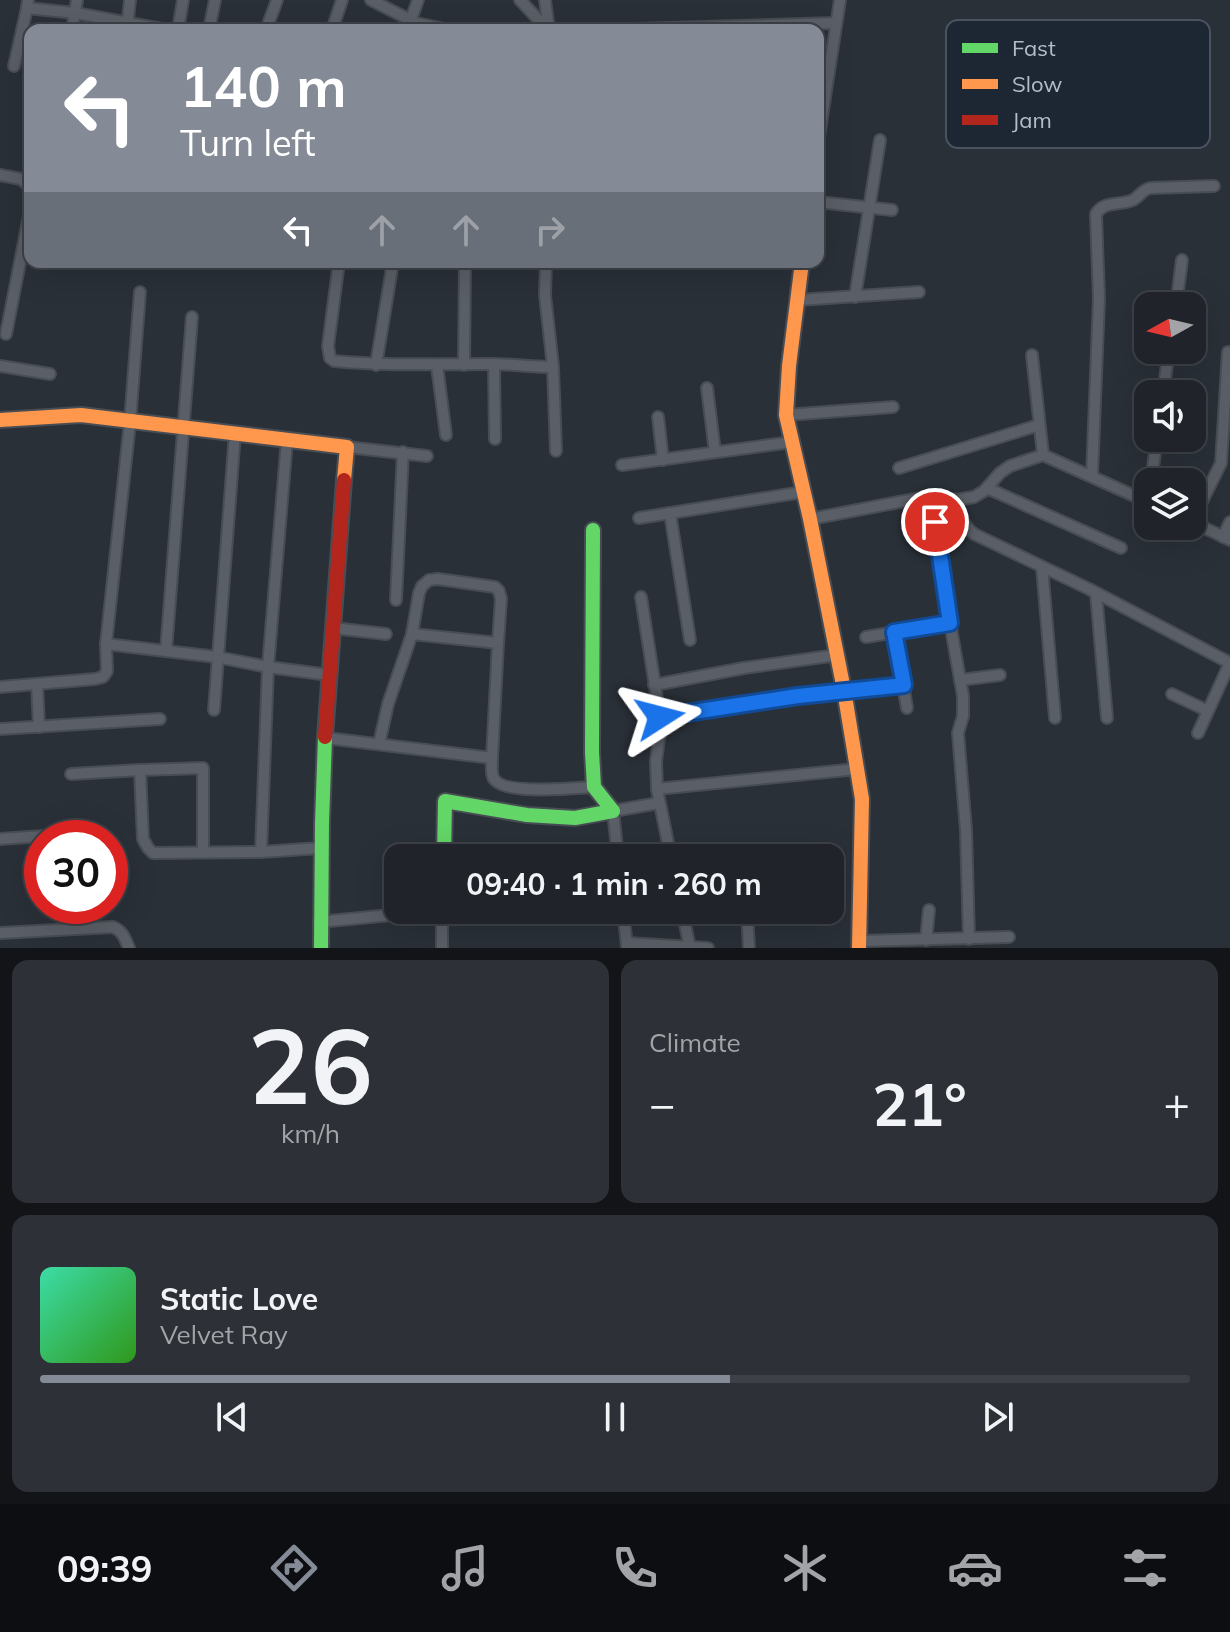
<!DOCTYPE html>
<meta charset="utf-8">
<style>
body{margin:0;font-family:Mulish,sans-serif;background:#2d3036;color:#f1f3f6;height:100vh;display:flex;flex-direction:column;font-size:30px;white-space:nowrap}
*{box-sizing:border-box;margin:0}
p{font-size:26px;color:#a2a4a8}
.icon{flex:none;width:44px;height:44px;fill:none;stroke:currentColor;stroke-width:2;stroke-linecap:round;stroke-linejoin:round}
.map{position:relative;height:948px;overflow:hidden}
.drawer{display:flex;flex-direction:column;gap:12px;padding:12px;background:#121417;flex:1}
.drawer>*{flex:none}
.guide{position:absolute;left:24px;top:24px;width:800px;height:244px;border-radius:16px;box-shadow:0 8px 32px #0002,0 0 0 2px #3d4147;background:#848b96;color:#fff;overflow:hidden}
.needle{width:52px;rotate:262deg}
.fabs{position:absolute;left:1134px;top:292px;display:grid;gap:16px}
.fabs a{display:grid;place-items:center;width:72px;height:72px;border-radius:16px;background:#20242a;box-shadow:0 8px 32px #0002,0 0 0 2px #3d4147;font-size:40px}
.speed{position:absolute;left:24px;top:820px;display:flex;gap:16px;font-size:40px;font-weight:700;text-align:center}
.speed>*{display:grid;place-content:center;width:104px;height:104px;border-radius:50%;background:#20242a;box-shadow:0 8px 32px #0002,0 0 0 2px #3d4147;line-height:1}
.speed .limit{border:12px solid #d22;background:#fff;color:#111}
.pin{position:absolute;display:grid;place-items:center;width:68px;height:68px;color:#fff;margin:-34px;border:4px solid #fff;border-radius:50%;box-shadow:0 2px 8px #0007}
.me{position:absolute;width:88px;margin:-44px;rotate:81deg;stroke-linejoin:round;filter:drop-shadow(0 0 6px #0008)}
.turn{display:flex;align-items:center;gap:28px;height:168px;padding:0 24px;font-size:36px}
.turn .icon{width:104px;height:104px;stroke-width:2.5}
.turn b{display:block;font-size:56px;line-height:68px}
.lanes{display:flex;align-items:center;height:76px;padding:0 24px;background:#0003;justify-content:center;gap:40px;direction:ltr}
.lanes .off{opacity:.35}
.big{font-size:60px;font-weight:700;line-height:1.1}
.drawer .card{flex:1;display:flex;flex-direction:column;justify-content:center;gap:12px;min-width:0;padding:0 28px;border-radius:16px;background:#2d3036}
.drawer .dial{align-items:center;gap:0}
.dial b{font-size:104px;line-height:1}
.song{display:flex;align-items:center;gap:24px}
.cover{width:96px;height:96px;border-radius:12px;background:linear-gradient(135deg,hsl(160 70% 55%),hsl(110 70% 35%))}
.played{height:8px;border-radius:4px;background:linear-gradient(90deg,#848b96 60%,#3d4147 60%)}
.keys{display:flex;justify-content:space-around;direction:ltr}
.heat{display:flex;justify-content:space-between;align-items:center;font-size:44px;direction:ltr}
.drawer .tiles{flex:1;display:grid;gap:12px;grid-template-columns:1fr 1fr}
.card:last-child{grid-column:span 2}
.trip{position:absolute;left:384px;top:844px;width:460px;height:80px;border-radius:16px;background:#20242a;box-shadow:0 8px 32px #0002,0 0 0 2px #3d4147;font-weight:700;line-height:80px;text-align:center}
.menu{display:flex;height:128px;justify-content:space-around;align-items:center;background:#0d0e11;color:#a2a4a8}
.menu .icon{width:56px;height:56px}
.menu .current{color:#848b96}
.menu b{font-size:36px;color:#f1f3f6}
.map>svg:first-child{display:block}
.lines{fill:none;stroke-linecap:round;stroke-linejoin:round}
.street-casing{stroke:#484c53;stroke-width:14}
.fast-casing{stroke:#484c53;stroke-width:18}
.slow-casing{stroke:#484c53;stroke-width:18}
.jam-casing{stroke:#484c53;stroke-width:18}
.street{stroke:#5a5e66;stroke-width:10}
.fast{stroke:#63d668;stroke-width:14}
.slow{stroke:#ff974d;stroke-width:14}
.jam{stroke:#b3261e;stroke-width:14}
.route-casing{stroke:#114b97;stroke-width:20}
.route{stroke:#1a73e8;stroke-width:14}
.key{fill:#1d2633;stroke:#4a5360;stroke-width:2}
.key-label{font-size:22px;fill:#b4bcc9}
</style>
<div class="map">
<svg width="1230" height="948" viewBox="0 0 1230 948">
<rect width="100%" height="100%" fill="#2a3038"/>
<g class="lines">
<!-- street casing -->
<g class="street-casing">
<g id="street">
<polyline points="28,0 27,8 75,13 167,30"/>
<polyline points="371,0 416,23 449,30"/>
<polyline points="520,0 548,30"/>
<polyline points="545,0 549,30"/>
<polyline points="127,28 130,0"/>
<polyline points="72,30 77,0"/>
<polyline points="178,30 183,0"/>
<polyline points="209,30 215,0"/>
<polyline points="266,30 277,0"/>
<polyline points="332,30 342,0"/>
<polyline points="404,30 413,14 418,0"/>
<polyline points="601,30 836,23"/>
<polyline points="14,66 27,8"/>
<polyline points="818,143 840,0"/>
<polyline points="0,175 21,179 30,187"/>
<polyline points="818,202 892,210"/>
<path d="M 339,262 L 328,346 L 330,358 L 334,361 C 387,366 438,364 491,364 C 512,364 532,367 553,367 L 545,295 L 546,262"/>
<polyline points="855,297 880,140"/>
<polyline points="798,300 919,292"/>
<polyline points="1176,306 1182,260"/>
<polyline points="6,334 30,211"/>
<polyline points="1032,355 1043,455"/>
<polyline points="494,364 495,439"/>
<polyline points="376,365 393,262"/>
<polyline points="464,365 465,262"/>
<polyline points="0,366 50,374"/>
<polyline points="437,366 446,435"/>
<polyline points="553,367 556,451"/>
<polyline points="707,388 715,452"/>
<polyline points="1163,394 1169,350"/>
<polyline points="786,415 893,407"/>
<polyline points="658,417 663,460"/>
<polyline points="347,447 427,456"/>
<polyline points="622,465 792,442"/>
<polyline points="899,468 1039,425"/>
<path d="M 1092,476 L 1099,299 L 1096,214 C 1104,200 1120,206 1133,200 C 1140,196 1142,190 1150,188 L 1214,186"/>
<polyline points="1151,482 1157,438"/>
<polyline points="987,488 1121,548"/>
<path d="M 956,500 C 960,515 962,524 974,534 L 1089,589 L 1230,663"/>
<polyline points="670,513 690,640"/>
<polyline points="639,518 803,492"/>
<polyline points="810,519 931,496 956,500 974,497 984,491 1000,473 1010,466 1043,455 1148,502"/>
<polyline points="1192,522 1221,463 1228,352"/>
<polyline points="1192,522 1230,540"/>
<polyline points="1223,537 1230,522"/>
<polyline points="1042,567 1055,718"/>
<polyline points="1096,593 1107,718"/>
<polyline points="641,597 661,724 656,761 657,789 671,858"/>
<polyline points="396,600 403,452"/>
<polyline points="950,623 963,696 963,716 958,733 966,830 969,939"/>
<polyline points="333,628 386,634"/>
<polyline points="894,632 907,708"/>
<polyline points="412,634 498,643 492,758"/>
<polyline points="866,637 950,623 931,496"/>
<polyline points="106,644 217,657 268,667 329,675"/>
<polyline points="166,651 192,317"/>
<polyline points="960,680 1000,675"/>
<polyline points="37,684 39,727"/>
<polyline points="654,685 744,668 837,655"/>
<polyline points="0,687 95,679 103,677 107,671 106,644 130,422 140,292"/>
<polyline points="1172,694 1208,711"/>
<polyline points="214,710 235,433"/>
<polyline points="660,717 798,696 904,685"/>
<polyline points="0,729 160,719"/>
<polyline points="1198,733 1230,663"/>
<path d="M 326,738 L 492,758 C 492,763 491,772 493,777 C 500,796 576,788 594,787"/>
<polyline points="379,744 388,704 412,634 419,593 422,586 429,580 438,579 495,587 499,591 501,599 498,643"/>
<polyline points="140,770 203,768 203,852"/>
<polyline points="71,774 140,770 143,839 148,848 153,853 261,852 320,848"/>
<polyline points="657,789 857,769"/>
<polyline points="0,839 101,832"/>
<polyline points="261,852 268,667 287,440"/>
<polyline points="618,858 613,811 659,803"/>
<polyline points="623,910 627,946"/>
<polyline points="682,910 690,948"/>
<polyline points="747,910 749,948"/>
<polyline points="319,922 442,910"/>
<path d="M 0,933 L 113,927 C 123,931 125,939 129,948"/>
<polyline points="926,940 929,910"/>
<polyline points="861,941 1009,937"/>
<polyline points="627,943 708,948"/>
<polyline points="442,948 442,910"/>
</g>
</g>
<!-- fast casing -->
<g class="fast-casing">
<g id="fast">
<polyline points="444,858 445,801 527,815 575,818 613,811 594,787 592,752 593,530"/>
<polyline points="321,948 322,823 325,737"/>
</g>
</g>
<!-- slow casing -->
<g class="slow-casing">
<g id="slow">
<polyline points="802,262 789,366 786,415 810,519 844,690 862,799 859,948"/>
<polyline points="0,420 81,415 347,447 344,480"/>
</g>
</g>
<!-- jam casing -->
<g class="jam-casing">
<polyline id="jam" points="325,737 344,480"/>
</g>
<!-- street -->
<use href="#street" class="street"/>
<!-- fast -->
<use href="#fast" class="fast"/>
<!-- slow -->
<use href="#slow" class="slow"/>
<!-- jam -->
<use href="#jam" class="jam"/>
</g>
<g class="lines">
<!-- route casing -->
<g class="route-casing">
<polyline id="route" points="660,717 798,696 904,685 894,632 950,623 935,522"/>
</g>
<!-- route -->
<use href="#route" class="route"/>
</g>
<!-- legend -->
<rect x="946" y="20" width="264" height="128" rx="12" class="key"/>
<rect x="962" y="43" width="36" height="10" fill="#63d668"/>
<rect x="962" y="79" width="36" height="10" fill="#ff974d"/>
<rect x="962" y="115" width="36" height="10" fill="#b3261e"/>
<g class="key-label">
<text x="1012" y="56">Fast</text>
<text x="1012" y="92">Slow</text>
<text x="1012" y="128">Jam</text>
</g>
</svg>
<div class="fabs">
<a><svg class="needle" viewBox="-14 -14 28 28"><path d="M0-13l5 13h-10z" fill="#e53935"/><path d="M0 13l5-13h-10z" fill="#a2a4a8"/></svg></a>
<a><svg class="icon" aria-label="sound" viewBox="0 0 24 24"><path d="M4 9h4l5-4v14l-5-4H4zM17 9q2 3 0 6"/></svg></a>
<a><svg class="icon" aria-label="layers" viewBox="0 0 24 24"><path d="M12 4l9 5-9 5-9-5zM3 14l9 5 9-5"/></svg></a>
</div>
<div class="speed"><div class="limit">30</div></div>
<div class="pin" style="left:935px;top:522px;background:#d93025"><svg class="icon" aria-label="arrive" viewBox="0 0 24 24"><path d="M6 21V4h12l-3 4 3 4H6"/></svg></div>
<svg class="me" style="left:660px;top:717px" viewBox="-20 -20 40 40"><path d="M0-17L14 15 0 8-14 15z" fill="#1a73e8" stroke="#fff" stroke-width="4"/></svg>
<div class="trip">09:40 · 1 min · 260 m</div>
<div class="guide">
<div class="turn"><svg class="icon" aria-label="left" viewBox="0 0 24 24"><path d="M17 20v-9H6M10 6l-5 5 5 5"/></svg><div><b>140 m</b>Turn left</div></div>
<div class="lanes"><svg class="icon" aria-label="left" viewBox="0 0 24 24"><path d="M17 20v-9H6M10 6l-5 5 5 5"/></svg><svg class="icon off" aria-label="ahead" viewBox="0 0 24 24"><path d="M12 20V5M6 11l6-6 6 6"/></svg><svg class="icon off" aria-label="ahead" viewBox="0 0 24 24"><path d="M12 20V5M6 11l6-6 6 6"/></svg><svg class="icon off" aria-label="right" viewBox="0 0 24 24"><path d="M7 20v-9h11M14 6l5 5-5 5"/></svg></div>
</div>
</div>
<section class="drawer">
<div class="tiles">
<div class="card dial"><b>26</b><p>km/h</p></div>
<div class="card"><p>Climate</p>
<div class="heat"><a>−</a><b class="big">21°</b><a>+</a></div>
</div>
<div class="card">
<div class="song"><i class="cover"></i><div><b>Static Love</b><p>Velvet Ray</p></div></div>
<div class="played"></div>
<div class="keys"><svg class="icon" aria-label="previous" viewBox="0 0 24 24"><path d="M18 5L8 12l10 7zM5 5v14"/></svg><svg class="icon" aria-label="pause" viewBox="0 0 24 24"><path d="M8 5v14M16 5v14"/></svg><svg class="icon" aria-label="next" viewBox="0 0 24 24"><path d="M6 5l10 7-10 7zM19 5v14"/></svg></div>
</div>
</div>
</section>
<nav class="menu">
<b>09:39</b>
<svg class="icon current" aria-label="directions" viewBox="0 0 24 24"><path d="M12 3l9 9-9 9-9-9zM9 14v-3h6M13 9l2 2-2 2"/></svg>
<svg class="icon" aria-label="music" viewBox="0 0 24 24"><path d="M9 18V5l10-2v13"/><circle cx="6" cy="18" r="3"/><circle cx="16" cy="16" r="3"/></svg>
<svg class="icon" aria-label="phone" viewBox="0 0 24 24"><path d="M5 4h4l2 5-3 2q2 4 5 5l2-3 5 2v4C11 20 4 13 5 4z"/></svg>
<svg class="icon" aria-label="climate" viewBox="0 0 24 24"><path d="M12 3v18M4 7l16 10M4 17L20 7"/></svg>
<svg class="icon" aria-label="car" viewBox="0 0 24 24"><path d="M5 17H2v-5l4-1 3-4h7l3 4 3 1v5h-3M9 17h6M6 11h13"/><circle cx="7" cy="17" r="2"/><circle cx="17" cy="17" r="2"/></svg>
<svg class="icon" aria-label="filters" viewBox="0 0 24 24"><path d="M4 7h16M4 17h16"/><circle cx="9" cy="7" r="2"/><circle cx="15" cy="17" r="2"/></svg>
</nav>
